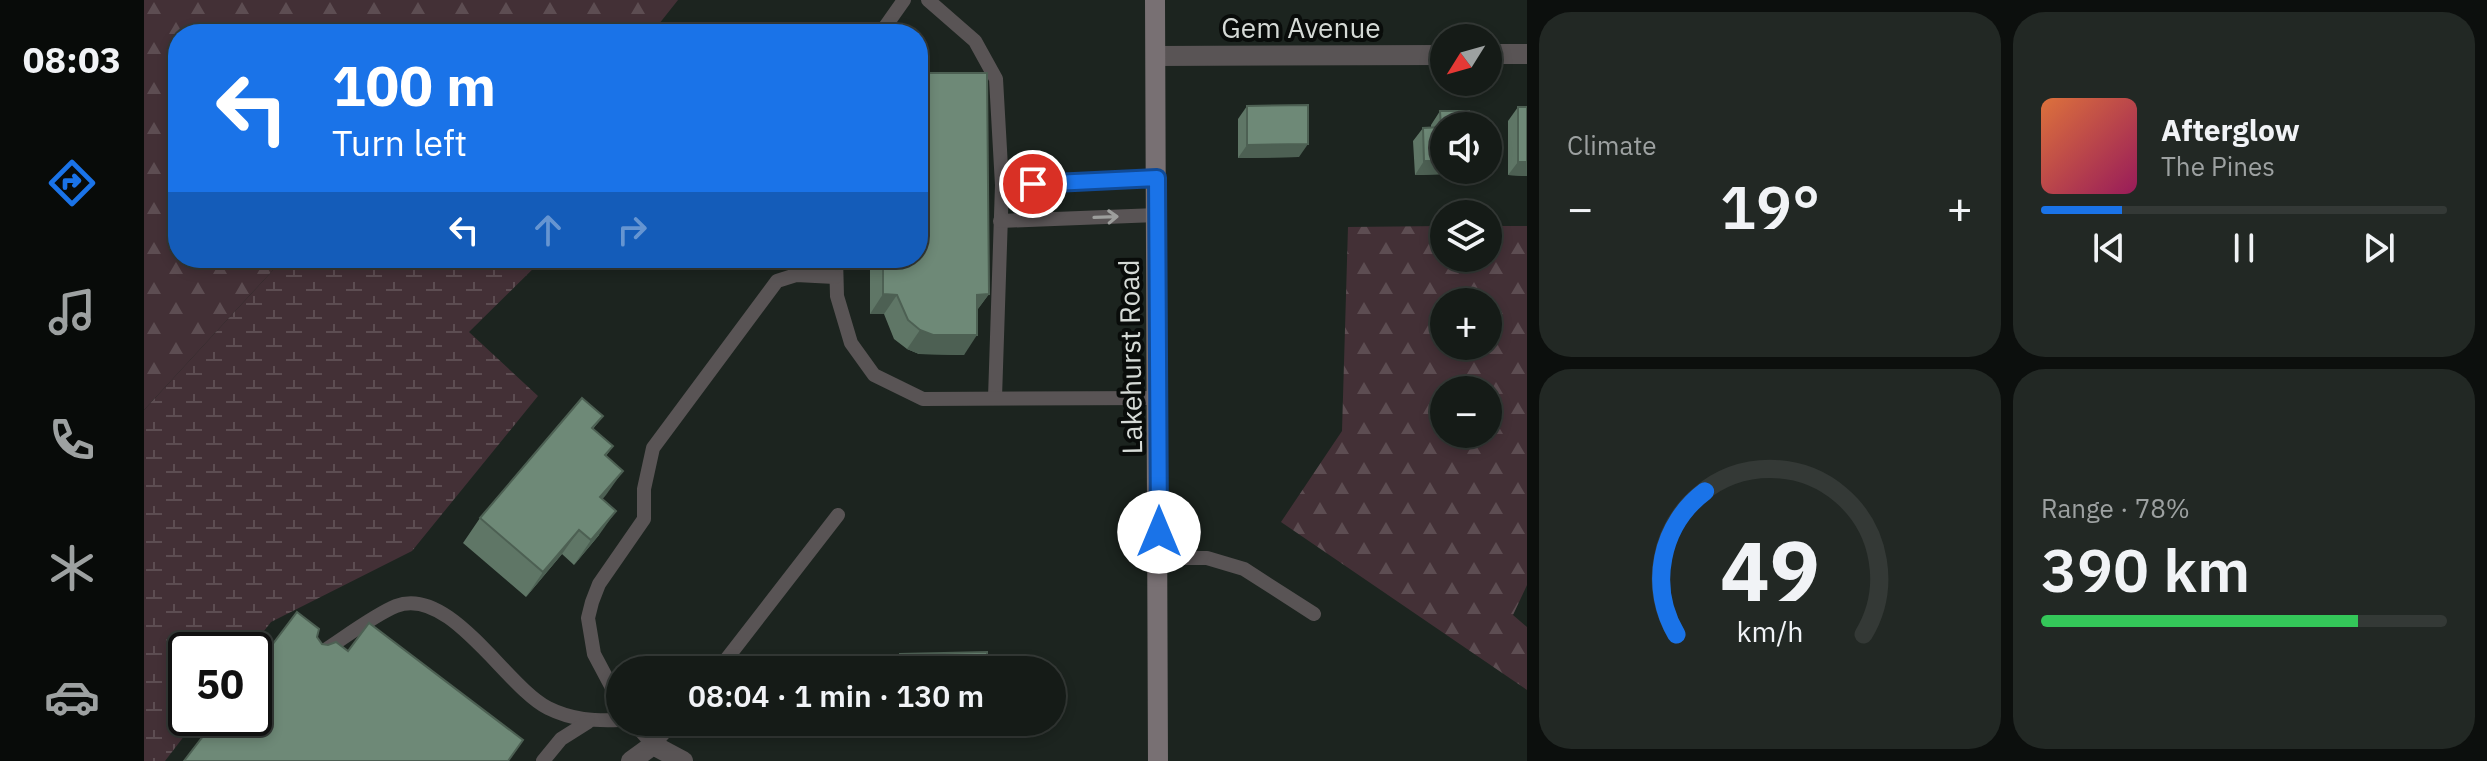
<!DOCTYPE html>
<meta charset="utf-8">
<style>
body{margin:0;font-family:"IBM Plex Sans",sans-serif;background:#222824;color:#f1f3f6;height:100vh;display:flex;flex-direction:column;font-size:30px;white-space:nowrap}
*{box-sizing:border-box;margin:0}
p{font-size:26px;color:#9da1a1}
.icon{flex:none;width:44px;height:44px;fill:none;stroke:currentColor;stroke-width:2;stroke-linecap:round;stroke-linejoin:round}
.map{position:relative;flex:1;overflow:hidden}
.sheet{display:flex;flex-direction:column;gap:12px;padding:12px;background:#0c0f0d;width:960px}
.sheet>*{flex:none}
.hud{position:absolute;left:24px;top:24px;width:760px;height:244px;border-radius:32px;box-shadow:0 4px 12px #0003,0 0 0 2px #343936;background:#1a73e8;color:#fff;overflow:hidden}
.needle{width:52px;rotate:233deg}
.buttons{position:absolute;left:1286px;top:24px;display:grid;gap:16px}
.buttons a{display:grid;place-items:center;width:72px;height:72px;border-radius:50%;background:#151b17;box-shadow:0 4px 12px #0003,0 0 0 2px #343936;font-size:40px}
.speed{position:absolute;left:24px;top:632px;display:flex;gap:16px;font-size:40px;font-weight:700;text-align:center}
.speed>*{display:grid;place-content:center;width:104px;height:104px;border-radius:50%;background:#151b17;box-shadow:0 4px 12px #0003,0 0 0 2px #343936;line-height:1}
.speed .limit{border:4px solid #111;border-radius:12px;background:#fff;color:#111}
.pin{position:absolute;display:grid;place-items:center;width:68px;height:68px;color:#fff;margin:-34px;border:4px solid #fff;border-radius:50%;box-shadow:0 2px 8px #0007}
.me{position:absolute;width:88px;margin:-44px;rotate:0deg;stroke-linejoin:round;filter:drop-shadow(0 0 6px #0008)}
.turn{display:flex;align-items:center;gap:28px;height:168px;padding:0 32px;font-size:36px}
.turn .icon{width:104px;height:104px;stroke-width:2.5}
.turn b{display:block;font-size:56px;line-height:68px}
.lanes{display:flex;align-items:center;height:76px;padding:0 32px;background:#0003;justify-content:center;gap:40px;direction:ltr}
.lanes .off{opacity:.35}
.big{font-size:60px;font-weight:600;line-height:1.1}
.sheet .tile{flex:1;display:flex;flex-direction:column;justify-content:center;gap:12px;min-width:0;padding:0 28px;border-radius:32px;background:#222824}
.sheet .dial{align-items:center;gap:0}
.dial svg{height:208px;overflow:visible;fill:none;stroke:#343936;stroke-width:7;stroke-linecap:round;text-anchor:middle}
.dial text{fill:#f1f3f6;stroke:none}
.song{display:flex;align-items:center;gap:24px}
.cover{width:96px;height:96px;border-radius:12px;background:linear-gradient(135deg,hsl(20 70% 55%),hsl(330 70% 35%))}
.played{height:8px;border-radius:4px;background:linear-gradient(90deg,#1a73e8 20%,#343936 20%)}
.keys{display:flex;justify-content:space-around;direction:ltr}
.heat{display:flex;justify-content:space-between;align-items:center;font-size:44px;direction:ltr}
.charge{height:12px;border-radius:6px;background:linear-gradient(90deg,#34c759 78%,#343936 0)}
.sheet .tiles{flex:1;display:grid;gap:12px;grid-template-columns:repeat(2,1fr)}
.trip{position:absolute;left:462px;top:656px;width:460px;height:80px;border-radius:40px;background:#151b17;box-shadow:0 4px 12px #0003,0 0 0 2px #343936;font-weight:600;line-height:80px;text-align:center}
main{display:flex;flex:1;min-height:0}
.menu{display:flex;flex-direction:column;width:144px;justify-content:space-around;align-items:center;background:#080b09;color:#9da1a1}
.menu .icon{width:56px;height:56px}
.menu .selected{color:#1a73e8}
.menu b{font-size:36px;color:#f1f3f6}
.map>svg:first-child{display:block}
.forest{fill:url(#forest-firs);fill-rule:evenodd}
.wetland{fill:url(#wetland-marsh)}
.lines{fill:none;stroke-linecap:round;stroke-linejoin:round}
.service{stroke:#595455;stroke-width:14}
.minor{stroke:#595455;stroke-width:20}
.secondary{stroke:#787073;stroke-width:20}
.wall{fill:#5f7666}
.shaded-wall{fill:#4d6053}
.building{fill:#6e8977;stroke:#4d6053;stroke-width:2}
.oneway{stroke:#9d9e9c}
.route-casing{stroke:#114b97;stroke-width:20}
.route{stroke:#1a73e8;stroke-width:14}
.labels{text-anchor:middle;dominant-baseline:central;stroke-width:8;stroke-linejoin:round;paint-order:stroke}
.street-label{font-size:28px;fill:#d5dad6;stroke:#090c0a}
</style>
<main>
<nav class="menu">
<b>08:03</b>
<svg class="icon selected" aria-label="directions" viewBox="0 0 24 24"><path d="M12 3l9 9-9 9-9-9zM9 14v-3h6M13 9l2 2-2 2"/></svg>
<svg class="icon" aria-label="music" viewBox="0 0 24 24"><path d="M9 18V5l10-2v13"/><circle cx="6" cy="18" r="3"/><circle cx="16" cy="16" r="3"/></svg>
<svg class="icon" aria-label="phone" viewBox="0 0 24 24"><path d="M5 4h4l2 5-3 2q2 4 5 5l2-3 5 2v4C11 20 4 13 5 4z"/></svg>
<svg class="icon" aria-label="climate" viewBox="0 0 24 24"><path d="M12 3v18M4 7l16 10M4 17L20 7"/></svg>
<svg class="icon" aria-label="car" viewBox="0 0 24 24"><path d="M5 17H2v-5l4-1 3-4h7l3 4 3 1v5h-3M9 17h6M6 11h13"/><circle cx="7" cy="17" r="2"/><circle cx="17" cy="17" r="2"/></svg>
</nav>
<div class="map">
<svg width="1383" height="761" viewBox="0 0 1383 761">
<defs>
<pattern id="forest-firs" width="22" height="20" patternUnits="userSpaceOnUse" patternTransform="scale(2)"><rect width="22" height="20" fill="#433036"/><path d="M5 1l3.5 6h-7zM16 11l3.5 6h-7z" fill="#5d4d52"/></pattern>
<pattern id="wetland-marsh" width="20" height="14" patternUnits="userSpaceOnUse" patternTransform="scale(2)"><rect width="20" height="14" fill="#433036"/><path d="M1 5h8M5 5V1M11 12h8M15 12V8" fill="none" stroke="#5d4d52"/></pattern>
</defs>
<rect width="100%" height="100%" fill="#1c241f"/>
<!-- forest -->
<g class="forest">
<polygon points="0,0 534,0 507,34 34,34 34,258 133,258 131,268 0,410"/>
<path d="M 1300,226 L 1300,258 L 1344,258 L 1344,226 L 1383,226 L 1383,585 L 1369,615 L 1383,627 L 1383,690 L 1137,522 L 1198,431 L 1204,227 ZM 1300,302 L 1344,302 L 1344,346 L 1300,346 ZM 1300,390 L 1344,390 L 1344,434 L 1300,434 Z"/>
</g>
<!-- wetland -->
<polygon class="wetland" points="133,258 400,258 325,332 394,396 268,551 127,622 105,650 42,650 42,718 54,718 21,761 0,761 0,410 131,268"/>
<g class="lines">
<!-- service -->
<g class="service">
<polyline points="784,0 831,41 852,79 858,185 851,398"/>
<polyline points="736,34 760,0"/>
<polyline points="858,185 1013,178"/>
<polyline points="856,221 1013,215"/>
<polyline points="692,258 693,296 707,343 730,375 779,399 1015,398"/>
<polyline points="1015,558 1063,558 1100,569 1170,614"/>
<path d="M 178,652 C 200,638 230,615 252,606 C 306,585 362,687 404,708 C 428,720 450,721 476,720"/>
<polyline points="574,670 694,515"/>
<polyline points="476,703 450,654 444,618 448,602 455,584 500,519 500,489 509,448 633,281 652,275 691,277"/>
<polyline points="489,722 509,745 530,722"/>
<polyline points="399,761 417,739 444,722"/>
</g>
<!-- minor -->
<g class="minor">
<polyline points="1344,54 1383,54"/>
<polyline points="1013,56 1300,55"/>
<polyline points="487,761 509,745 539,761"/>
</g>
<!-- secondary -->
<polyline class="secondary" points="1011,0 1014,761"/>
</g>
<!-- wall -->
<g class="wall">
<polygon points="1103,106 1155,157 1094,158 1094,119"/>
<polygon points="1374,107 1383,107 1383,176 1364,175 1364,121"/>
<polygon points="1296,111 1300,170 1306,170 1303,174 1271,175 1269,141 1279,128 1287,127 1287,125"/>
<polygon points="726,258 774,258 845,294 833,310 820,355 775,354 763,349 750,339 740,314 726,314"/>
<polygon points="459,416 449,429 469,446 462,456 455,535 430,565 418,554 382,597 319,543 336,518"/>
<polygon points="756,654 843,670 745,670"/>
</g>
<!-- shaded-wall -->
<g class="shaded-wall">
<polygon points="1164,144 1155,157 1094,158 1103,145"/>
<polygon points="1280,161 1300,161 1300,170 1306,170 1303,174 1271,175"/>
<polygon points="1374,162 1383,162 1383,176 1364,175"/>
<polygon points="739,294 753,295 740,314 726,314"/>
<polygon points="845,294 831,313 833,295"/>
<polygon points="776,330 833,335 820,355 775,354 763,349"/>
<polygon points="479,471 462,495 439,522 456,497"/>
<polygon points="472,511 455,535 430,565 447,540"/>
<polygon points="435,530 418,554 382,597 399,572"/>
</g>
<!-- building -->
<g class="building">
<polygon points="774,73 843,73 845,294 833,295 833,335 789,335 776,330 764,320 753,295 739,294 739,258 774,258"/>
<polygon points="1164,105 1164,144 1103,145 1103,106"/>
<rect x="1374" y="107" width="9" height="55"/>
<polygon points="1296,111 1325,111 1325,126 1300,126 1300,161 1280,161 1279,128 1297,127"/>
<polygon points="438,398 459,416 448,428 469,446 461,455 479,471 456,497 472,511 447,540 435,530 399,572 336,518"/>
<polygon points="153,612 175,629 173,637 178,644 184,645 192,642 204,651 225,623 379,740 364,761 40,761 73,718 110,718 110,669"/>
<polygon points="843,652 843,670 756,670 756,654"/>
</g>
<!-- one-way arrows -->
<defs><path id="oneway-shaft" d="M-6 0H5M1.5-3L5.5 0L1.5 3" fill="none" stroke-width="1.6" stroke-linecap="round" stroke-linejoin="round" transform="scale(2)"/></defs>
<use class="oneway" href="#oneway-shaft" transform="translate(962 217) rotate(-2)"/>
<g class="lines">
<!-- route casing -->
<g class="route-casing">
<polyline id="route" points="889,184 1013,178 1015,532"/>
</g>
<!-- route -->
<use href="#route" class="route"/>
</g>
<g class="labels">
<!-- street labels -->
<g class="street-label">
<text x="1157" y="27">Gem Avenue</text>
<text transform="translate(986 357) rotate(-91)">Lakehurst Road</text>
</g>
</g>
</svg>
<div class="buttons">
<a><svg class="needle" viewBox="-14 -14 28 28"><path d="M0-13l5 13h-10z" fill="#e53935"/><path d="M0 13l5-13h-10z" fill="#9da1a1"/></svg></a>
<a><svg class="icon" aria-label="sound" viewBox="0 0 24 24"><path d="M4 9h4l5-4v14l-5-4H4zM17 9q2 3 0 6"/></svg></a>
<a><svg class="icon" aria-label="layers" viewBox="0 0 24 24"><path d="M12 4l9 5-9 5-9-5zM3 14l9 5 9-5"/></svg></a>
<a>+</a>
<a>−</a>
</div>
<div class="speed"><div class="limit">50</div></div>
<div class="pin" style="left:889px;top:184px;background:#d93025"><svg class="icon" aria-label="arrive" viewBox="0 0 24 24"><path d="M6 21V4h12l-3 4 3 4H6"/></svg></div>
<svg class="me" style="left:1015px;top:532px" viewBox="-20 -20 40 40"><circle r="19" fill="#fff"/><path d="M0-13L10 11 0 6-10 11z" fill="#1a73e8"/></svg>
<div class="trip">08:04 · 1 min · 130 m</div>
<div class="hud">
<div class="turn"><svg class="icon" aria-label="left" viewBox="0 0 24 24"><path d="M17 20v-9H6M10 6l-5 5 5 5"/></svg><div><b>100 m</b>Turn left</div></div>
<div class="lanes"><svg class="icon" aria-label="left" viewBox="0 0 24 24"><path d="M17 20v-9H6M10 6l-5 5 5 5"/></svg><svg class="icon off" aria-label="ahead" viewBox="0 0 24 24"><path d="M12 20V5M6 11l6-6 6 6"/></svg><svg class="icon off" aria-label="right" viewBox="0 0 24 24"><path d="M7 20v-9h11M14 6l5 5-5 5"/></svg></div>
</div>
</div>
<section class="sheet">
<div class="tiles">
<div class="tile"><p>Climate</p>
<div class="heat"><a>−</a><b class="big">19°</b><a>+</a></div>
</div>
<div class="tile">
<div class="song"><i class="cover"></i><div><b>Afterglow</b><p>The Pines</p></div></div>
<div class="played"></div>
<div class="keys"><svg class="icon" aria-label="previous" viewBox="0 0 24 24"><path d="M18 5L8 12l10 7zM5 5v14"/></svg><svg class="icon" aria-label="pause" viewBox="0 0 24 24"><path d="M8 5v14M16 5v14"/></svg><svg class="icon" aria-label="next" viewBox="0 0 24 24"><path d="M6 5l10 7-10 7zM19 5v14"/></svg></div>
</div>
<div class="tile dial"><svg viewBox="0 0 100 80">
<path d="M14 69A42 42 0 1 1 86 69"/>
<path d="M14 69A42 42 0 0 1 25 14" stroke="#1a73e8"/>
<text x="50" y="56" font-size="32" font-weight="700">49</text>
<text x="50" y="72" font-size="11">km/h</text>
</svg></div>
<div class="tile"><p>Range · 78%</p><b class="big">390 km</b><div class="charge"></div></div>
</div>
</section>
</main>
